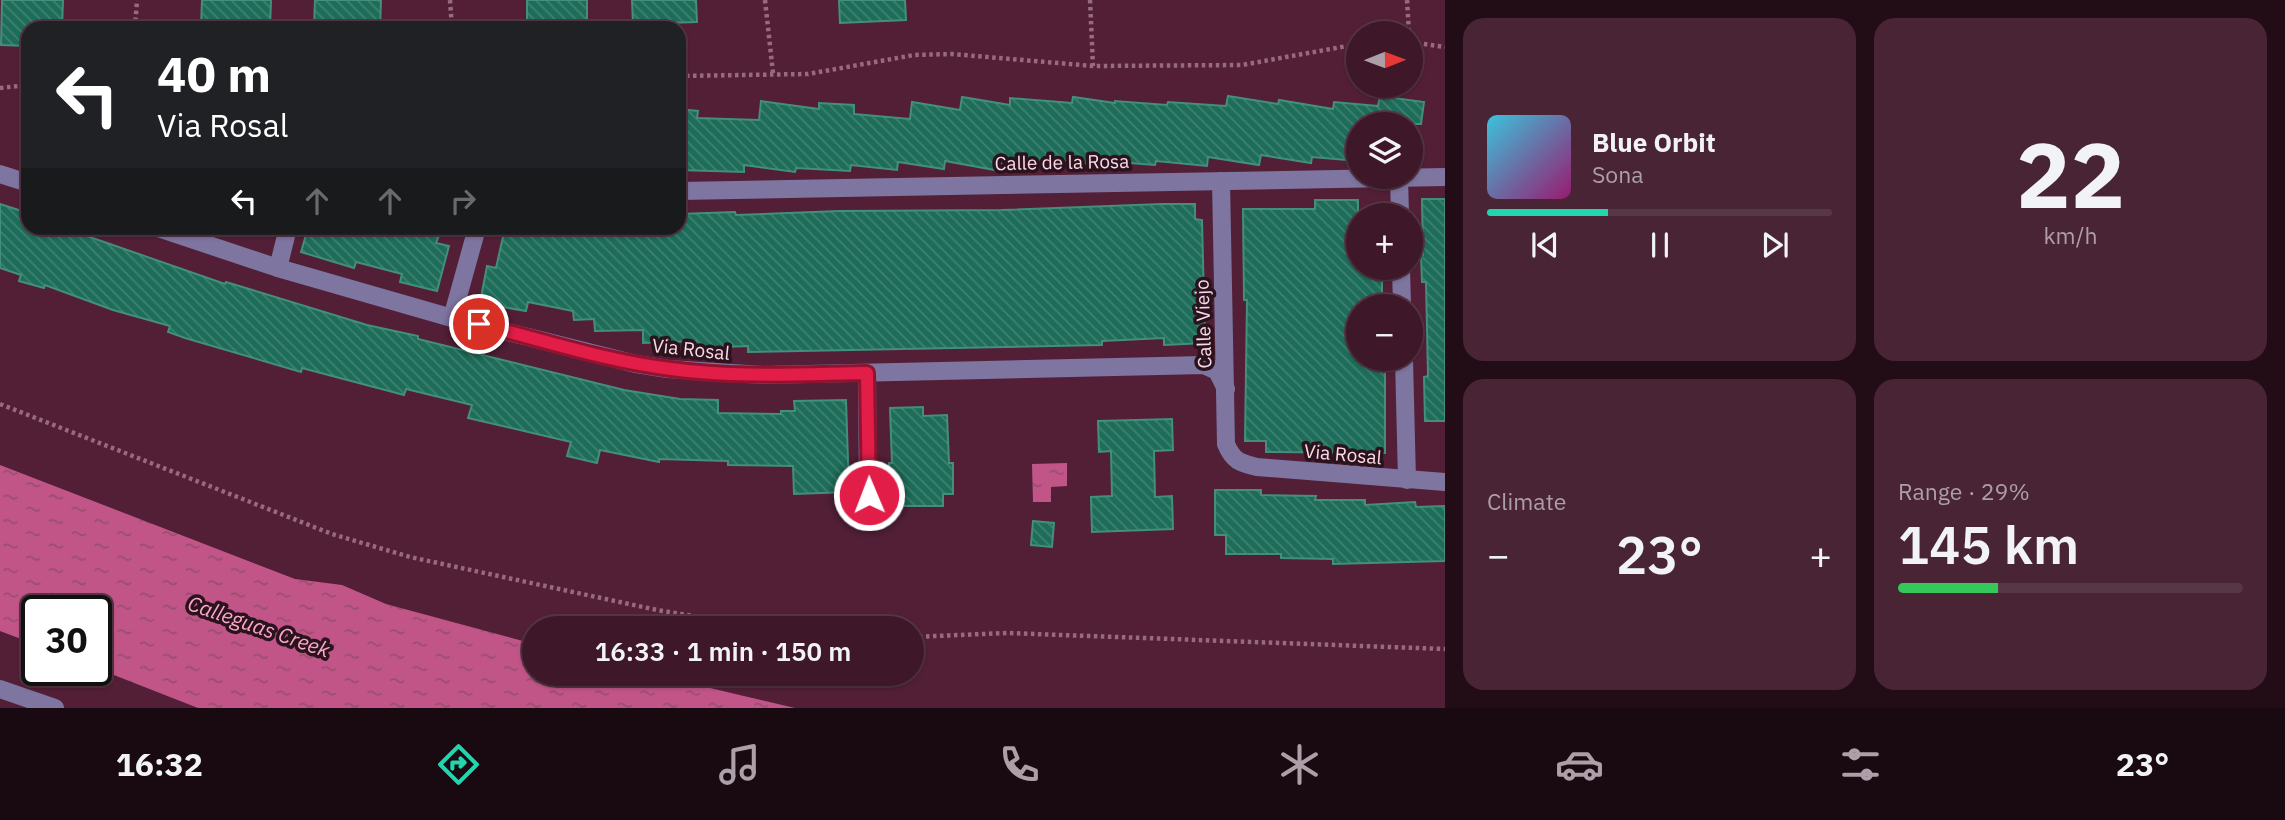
<!DOCTYPE html>
<meta charset="utf-8">
<style>
body{margin:0;font-family:"IBM Plex Sans",sans-serif;background:#492435;color:#f1f3f6;height:100vh;display:flex;flex-direction:column;font-size:26px;white-space:nowrap}
*{box-sizing:border-box;margin:0}
p{font-size:23px;color:#ad9fa8}
.icon{flex:none;width:38px;height:38px;fill:none;stroke:currentColor;stroke-width:2;stroke-linecap:round;stroke-linejoin:round}
.map{position:relative;flex:1;overflow:hidden}
.panel{display:flex;flex-direction:column;gap:18px;padding:18px;background:#220d17;width:840px}
.panel>*{flex:none}
.guide{position:absolute;left:21px;top:21px;width:665px;height:214px;border-radius:21px;box-shadow:0 2px 5px #0004,0 0 0 2px #573646;background:#202124;color:#fff;overflow:hidden}
.needle{width:46px;rotate:89deg}
.controls{position:absolute;left:1346px;top:21px;display:grid;gap:14px}
.controls a{display:grid;place-items:center;width:77px;height:77px;border-radius:50%;background:#3e1729;box-shadow:0 2px 5px #0004,0 0 0 2px #573646;font-size:35px}
.speed{position:absolute;left:21px;top:595px;display:flex;gap:14px;font-size:35px;font-weight:700;text-align:center}
.speed>*{display:grid;place-content:center;width:91px;height:91px;border-radius:50%;background:#3e1729;box-shadow:0 2px 5px #0004,0 0 0 2px #573646;line-height:1}
.speed .limit{border:4px solid #111;border-radius:10px;background:#fff;color:#111}
.pin{position:absolute;display:grid;place-items:center;width:60px;height:60px;color:#fff;margin:-30px;border:4px solid #fff;border-radius:50%;box-shadow:0 2px 7px #0007}
.me{position:absolute;width:77px;margin:-38px;rotate:359deg;stroke-linejoin:round;filter:drop-shadow(0 0 5px #0008)}
.turn{display:flex;align-items:center;gap:24px;height:147px;padding:0 21px;font-size:32px}
.turn .icon{width:91px;height:91px;stroke-width:2.5}
.turn b{display:block;font-size:49px;line-height:60px}
.lanes{display:flex;align-items:center;height:66px;padding:0 21px;background:#0003;justify-content:center;gap:35px;direction:ltr}
.lanes .off{opacity:.35}
.big{font-size:52px;font-weight:600;line-height:1.1}
.panel .tile{flex:1;display:flex;flex-direction:column;justify-content:center;gap:10px;min-width:0;padding:0 24px;border-radius:21px;background:#492435}
.panel .dial{align-items:center;gap:0}
.dial b{font-size:91px;line-height:1}
.song{display:flex;align-items:center;gap:21px}
.cover{width:84px;height:84px;border-radius:10px;background:linear-gradient(135deg,hsl(190 70% 55%),hsl(320 70% 35%))}
.played{height:7px;border-radius:4px;background:linear-gradient(90deg,#23d5af 35%,#573646 35%)}
.keys{display:flex;justify-content:space-around;direction:ltr}
.heat{display:flex;justify-content:space-between;align-items:center;font-size:38px;direction:ltr}
.charge{height:10px;border-radius:5px;background:linear-gradient(90deg,#34c759 29%,#573646 0)}
.panel .tiles{flex:1;display:grid;gap:18px;grid-template-columns:repeat(2,1fr)}
.trip{position:absolute;left:522px;top:616px;width:402px;height:70px;border-radius:35px;background:#3e1729;box-shadow:0 2px 5px #0004,0 0 0 2px #573646;font-weight:600;line-height:70px;text-align:center}
.dock{display:flex;height:112px;justify-content:space-around;align-items:center;background:#190910;color:#ad9fa8}
.dock .icon{width:49px;height:49px}
.dock .on{color:#23d5af}
.dock b{font-size:32px;color:#f1f3f6}
main{display:flex;flex:1;min-height:0}
.map>svg:first-child{display:block}
.water{fill:url(#water-ripples)}
.building{fill:url(#building-back-hatch);stroke:#438f7a;stroke-width:2}
.lines{fill:none;stroke-linecap:round;stroke-linejoin:round}
.path{stroke:#976a7e;stroke-width:4.5;stroke-dasharray:3.5 3.5;stroke-linecap:butt}
.minor{stroke:#7e75a1;stroke-width:18}
.route-casing{stroke:#92132f;stroke-width:18}
.route{stroke:#e11d48;stroke-width:12}
.labels{text-anchor:middle;dominant-baseline:central;stroke-width:7;stroke-linejoin:round;paint-order:stroke}
.street-label{font-size:19px;fill:#fbd9e6;stroke:#2a131d}
.water-label{font-size:21px;font-style:italic;fill:#fca7ca;stroke:#2a131d}
</style>
<main>
<div class="map">
<svg width="1445" height="708" viewBox="0 0 1445 708">
<defs>
<pattern id="water-ripples" width="26" height="14" patternUnits="userSpaceOnUse" patternTransform="scale(1.75)"><rect width="26" height="14" fill="#c25588"/><path d="M2 4q2-2 4 0t4 0M15 11q2-2 4 0t4 0" fill="none" stroke="#984e71"/></pattern>
<pattern id="building-back-hatch" width="6" height="6" patternUnits="userSpaceOnUse" patternTransform="scale(1.75)"><rect width="6" height="6" fill="#1d6d5a"/><path d="M-1 5l2 2M0 0l6 6M5-1l2 2" fill="none" stroke="#3f8172"/></pattern>
</defs>
<rect width="100%" height="100%" fill="#521f37"/>
<!-- water -->
<g class="water">
<polygon points="1067,463 1067,486 1051,487 1051,502 1033,502 1032,464"/>
<polygon points="0,465 295,579 342,585 386,604 534,644 534,674 651,674 795,708 198,708 96,668 96,611 37,611 37,645 0,631"/>
</g>
<!-- building -->
<g class="building">
<polygon points="2,0 63,0 62,28 28,28 28,46 1,45"/>
<polygon points="202,0 271,0 270,28 201,28"/>
<polygon points="315,0 381,0 380,28 314,26"/>
<polygon points="527,0 587,0 587,26 527,25"/>
<polygon points="632,0 696,0 697,22 633,24"/>
<polygon points="839,0 905,0 906,20 840,23"/>
<polygon points="1228,96 1278,104 1279,100 1333,109 1334,102 1378,106 1380,96 1424,102 1421,124 1358,124 1358,161 1312,157 1311,163 1261,155 1259,165 1208,157 1207,166 1156,161 1155,165 1103,161 1102,166 1054,159 1053,167 997,163 995,170 945,161 944,169 898,162 897,170 851,165 850,171 796,168 795,172 744,165 744,172 679,170 679,109 698,111 697,118 759,120 761,101 819,109 819,103 854,105 854,114 910,119 912,102 960,110 962,97 1010,105 1010,98 1072,103 1073,97 1115,103 1115,101 1167,105 1168,102 1226,106"/>
<polygon points="1422,199 1445,199 1445,421 1425,421 1424,377 1428,376 1426,282 1422,282 1421,255 1423,255"/>
<polygon points="1315,200 1358,200 1358,268 1382,268 1382,306 1358,306 1358,359 1385,359 1385,453 1266,452 1266,441 1245,441 1247,300 1244,300 1243,209 1315,209"/>
<polygon points="0,204 28,213 28,228 64,228 225,284 226,282 367,325 418,336 418,339 624,390 680,399 718,400 718,413 781,414 781,411 795,411 794,401 846,400 849,492 794,494 793,466 728,465 728,461 659,459 659,462 600,450 597,463 567,456 571,442 468,418 472,405 406,389 404,395 302,368 301,372 185,338 168,332 170,326 113,310 45,285 44,288 19,281 21,275 0,268"/>
<polygon points="1162,204 1195,204 1195,219 1202,220 1205,343 1164,345 1164,338 1102,341 1102,345 748,352 748,346 696,348 696,341 643,343 643,330 595,331 594,319 574,320 573,311 528,302 526,311 480,303 487,266 496,268 505,228 679,228 679,214 735,212 736,215 840,211 1002,210"/>
<polygon points="308,228 442,228 436,243 449,246 437,291 400,282 402,274 356,262 354,268 301,252"/>
<polygon points="923,407 923,416 947,415 949,463 953,463 953,494 943,494 943,506 889,506 889,463 892,463 890,408"/>
<polygon points="1172,419 1173,450 1154,451 1155,497 1172,496 1173,529 1092,532 1091,497 1112,496 1111,451 1099,452 1098,421"/>
<polygon points="1215,490 1261,490 1261,495 1316,496 1315,500 1365,500 1365,505 1415,502 1416,507 1445,506 1445,561 1333,564 1333,559 1281,558 1281,554 1226,554 1226,535 1215,535"/>
<polygon points="1033,521 1054,523 1052,547 1031,545"/>
</g>
<g class="lines">
<!-- path -->
<g class="path">
<polyline points="450,0 452,28"/>
<polyline points="765,0 773,73"/>
<polyline points="1090,0 1093,66"/>
<polyline points="1407,0 1409,33"/>
<polyline points="135,28 137,0"/>
<polyline points="1410,42 1445,47"/>
<polyline points="679,76 808,74 914,55 952,54 1093,66 1242,65 1358,44"/>
<polyline points="0,88 28,85"/>
<polyline points="0,404 332,534 410,557 657,610 767,628"/>
<polyline points="912,637 1007,633 1445,649"/>
</g>
<!-- minor -->
<g class="minor">
<polyline points="0,174 28,183"/>
<polyline points="1399,177 1400,215"/>
<path d="M 1221,181 L 1226,444 C 1233,461 1240,463 1257,467 L 1445,482"/>
<polyline points="679,191 1445,177"/>
<polyline points="158,228 278,268 452,318 636,364 668,369 763,375 1204,365 1217,371 1226,389"/>
<polyline points="278,268 288,228"/>
<polyline points="1401,268 1402,306"/>
<polyline points="452,318 477,228"/>
<polyline points="1404,359 1407,480"/>
<polyline points="867,373 868,495"/>
<polyline points="0,689 55,708"/>
</g>
</g>
<g class="lines">
<!-- route casing -->
<g class="route-casing">
<path id="route" d="M 479,324 C 542,340 606,361 671,369 C 736,378 802,374 867,373 L 869,495"/>
</g>
<!-- route -->
<use href="#route" class="route"/>
</g>
<g class="labels">
<!-- street labels -->
<g class="street-label">
<text transform="translate(1062 162) rotate(-1)">Calle de la Rosa</text>
<text transform="translate(1203 324) rotate(-92)">Calle Viejo</text>
<text transform="translate(691 349) rotate(6)">Via Rosal</text>
<text transform="translate(1343 454) rotate(5)">Via Rosal</text>
</g>
<!-- water labels -->
<g class="water-label">
<text transform="translate(259 626) rotate(19)">Calleguas Creek</text>
</g>
</g>
</svg>
<div class="controls">
<a><svg class="needle" viewBox="-14 -14 28 28"><path d="M0-13l5 13h-10z" fill="#e53935"/><path d="M0 13l5-13h-10z" fill="#ad9fa8"/></svg></a>
<a><svg class="icon" aria-label="layers" viewBox="0 0 24 24"><path d="M12 4l9 5-9 5-9-5zM3 14l9 5 9-5"/></svg></a>
<a>+</a>
<a>−</a>
</div>
<div class="speed"><div class="limit">30</div></div>
<div class="pin" style="left:479px;top:324px;background:#d93025"><svg class="icon" aria-label="arrive" viewBox="0 0 24 24"><path d="M6 21V4h12l-3 4 3 4H6"/></svg></div>
<svg class="me" style="left:869px;top:495px" viewBox="-20 -20 40 40"><circle r="17" fill="#e11d48" stroke="#fff" stroke-width="3"/><path d="M0-11L8 9 0 5-8 9z" fill="#fff"/></svg>
<div class="trip">16:33 · 1 min · 150 m</div>
<div class="guide">
<div class="turn"><svg class="icon" aria-label="left" viewBox="0 0 24 24"><path d="M17 20v-9H6M10 6l-5 5 5 5"/></svg><div><b>40 m</b>Via Rosal</div></div>
<div class="lanes"><svg class="icon" aria-label="left" viewBox="0 0 24 24"><path d="M17 20v-9H6M10 6l-5 5 5 5"/></svg><svg class="icon off" aria-label="ahead" viewBox="0 0 24 24"><path d="M12 20V5M6 11l6-6 6 6"/></svg><svg class="icon off" aria-label="ahead" viewBox="0 0 24 24"><path d="M12 20V5M6 11l6-6 6 6"/></svg><svg class="icon off" aria-label="right" viewBox="0 0 24 24"><path d="M7 20v-9h11M14 6l5 5-5 5"/></svg></div>
</div>
</div>
<section class="panel">
<div class="tiles">
<div class="tile">
<div class="song"><i class="cover"></i><div><b>Blue Orbit</b><p>Sona</p></div></div>
<div class="played"></div>
<div class="keys"><svg class="icon" aria-label="previous" viewBox="0 0 24 24"><path d="M18 5L8 12l10 7zM5 5v14"/></svg><svg class="icon" aria-label="pause" viewBox="0 0 24 24"><path d="M8 5v14M16 5v14"/></svg><svg class="icon" aria-label="next" viewBox="0 0 24 24"><path d="M6 5l10 7-10 7zM19 5v14"/></svg></div>
</div>
<div class="tile dial"><b>22</b><p>km/h</p></div>
<div class="tile"><p>Climate</p>
<div class="heat"><a>−</a><b class="big">23°</b><a>+</a></div>
</div>
<div class="tile"><p>Range · 29%</p><b class="big">145 km</b><div class="charge"></div></div>
</div>
</section>
</main>
<nav class="dock">
<b>16:32</b>
<svg class="icon on" aria-label="directions" viewBox="0 0 24 24"><path d="M12 3l9 9-9 9-9-9zM9 14v-3h6M13 9l2 2-2 2"/></svg>
<svg class="icon" aria-label="music" viewBox="0 0 24 24"><path d="M9 18V5l10-2v13"/><circle cx="6" cy="18" r="3"/><circle cx="16" cy="16" r="3"/></svg>
<svg class="icon" aria-label="phone" viewBox="0 0 24 24"><path d="M5 4h4l2 5-3 2q2 4 5 5l2-3 5 2v4C11 20 4 13 5 4z"/></svg>
<svg class="icon" aria-label="climate" viewBox="0 0 24 24"><path d="M12 3v18M4 7l16 10M4 17L20 7"/></svg>
<svg class="icon" aria-label="car" viewBox="0 0 24 24"><path d="M5 17H2v-5l4-1 3-4h7l3 4 3 1v5h-3M9 17h6M6 11h13"/><circle cx="7" cy="17" r="2"/><circle cx="17" cy="17" r="2"/></svg>
<svg class="icon" aria-label="filters" viewBox="0 0 24 24"><path d="M4 7h16M4 17h16"/><circle cx="9" cy="7" r="2"/><circle cx="15" cy="17" r="2"/></svg>
<b>23°</b>
</nav>
